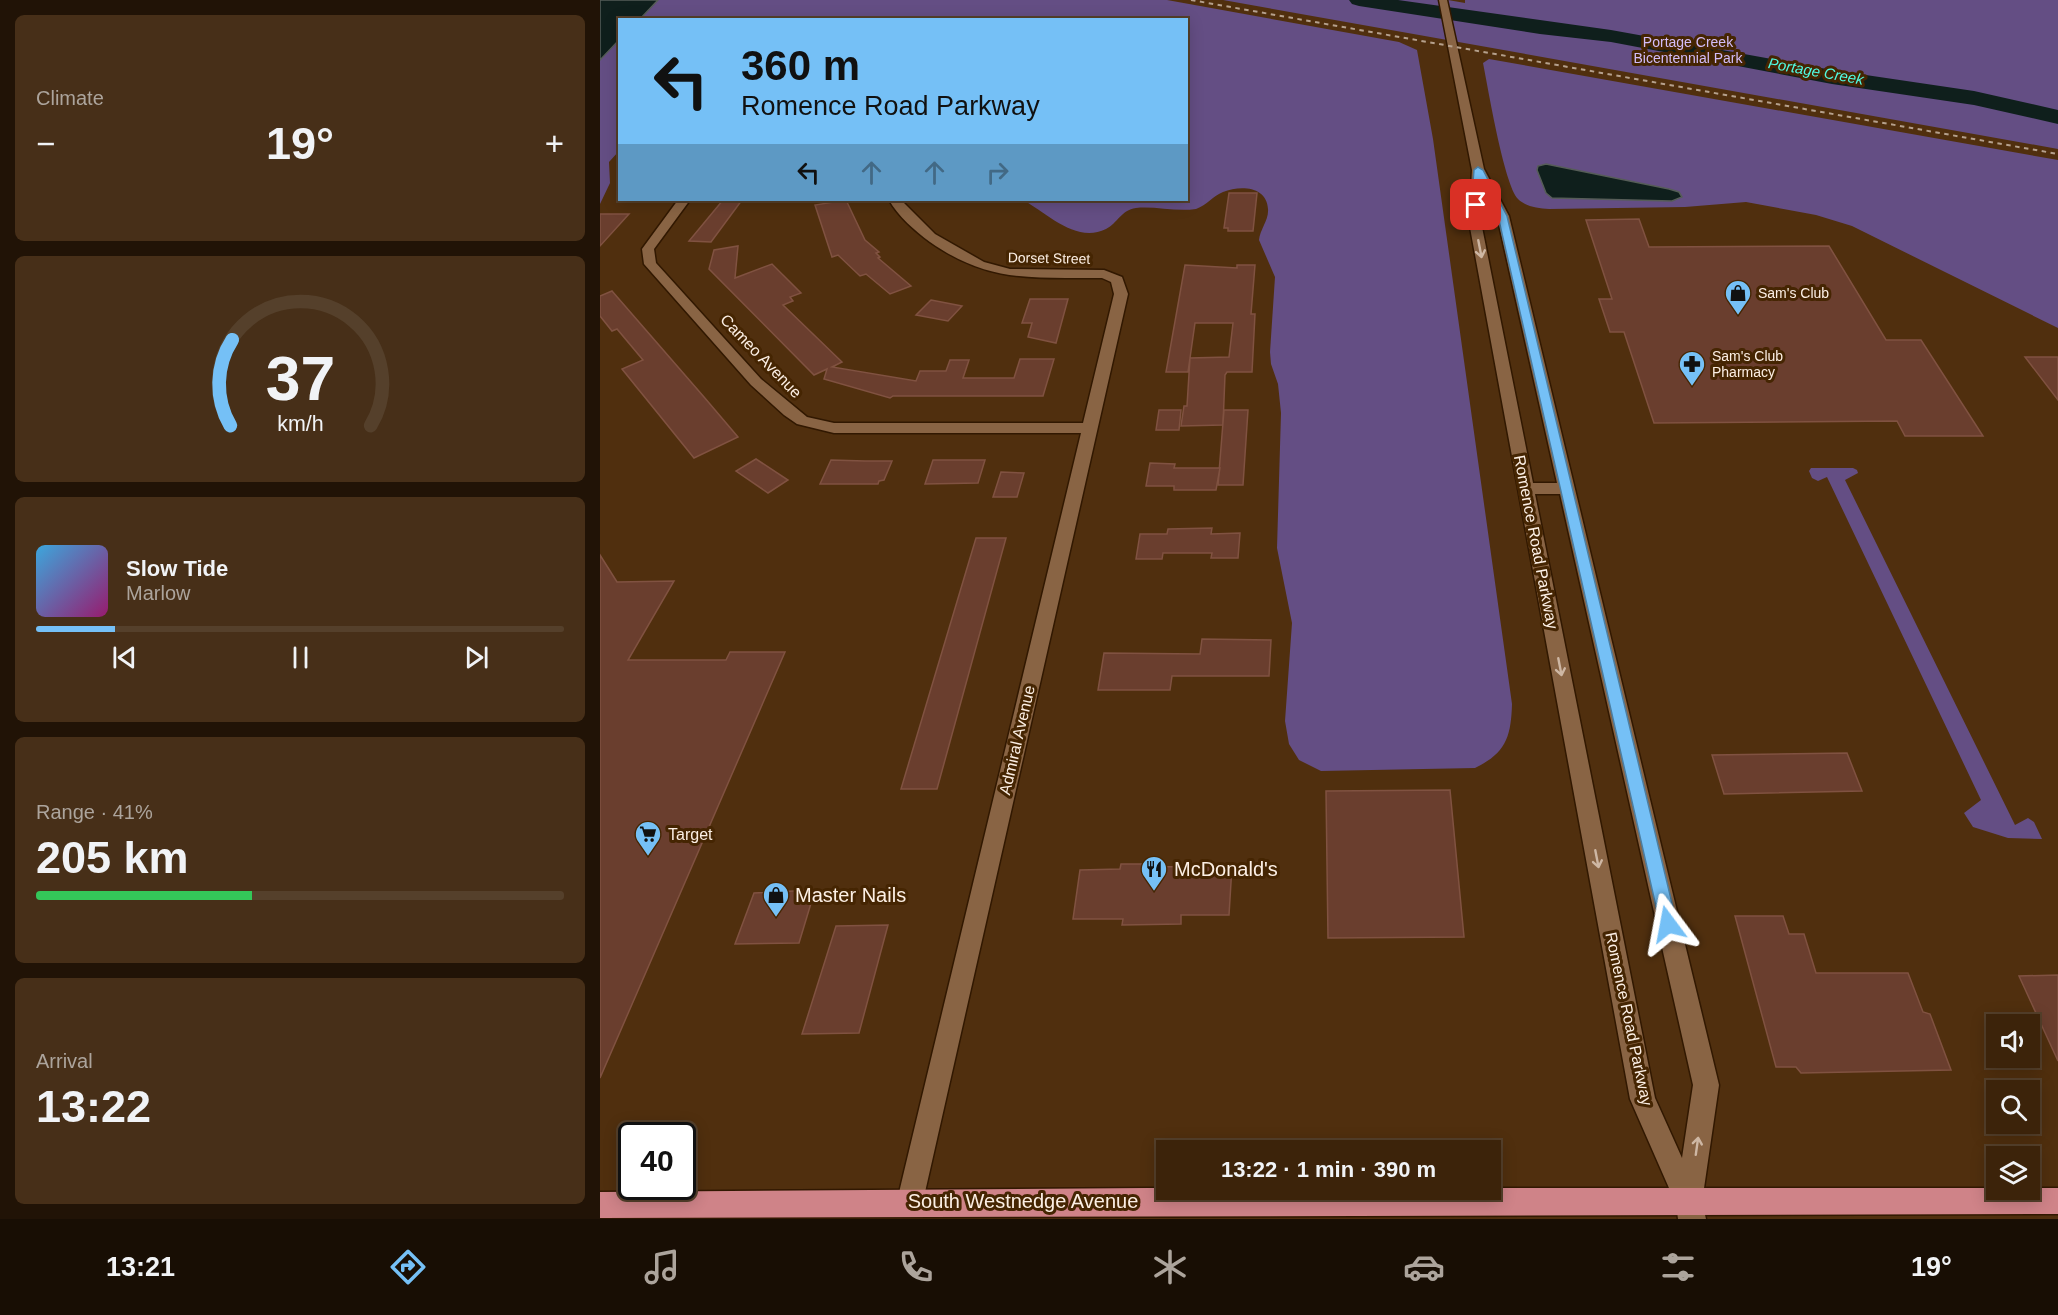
<!DOCTYPE html>
<meta charset="utf-8">
<style>
body{margin:0;font-family:Helvetica,sans-serif;background:#472f18;color:#f1f3f6;height:100vh;display:flex;flex-direction:column;font-size:22px;white-space:nowrap}
*{box-sizing:border-box;margin:0}
p{font-size:20px;color:#aca49c}
.icon{flex:none;width:33px;height:33px;fill:none;stroke:currentColor;stroke-width:2;stroke-linecap:round;stroke-linejoin:round}
.map{position:relative;flex:1;overflow:hidden}
.side{display:flex;flex-direction:column;gap:15px;padding:15px;background:#211306;width:600px}
.side>*{flex:none}
.top-card{position:absolute;left:18px;top:18px;width:570px;height:183px;border-radius:0px;box-shadow:0 3px 15px #0003,0 0 0 2px #55402b;background:#75c0f6;color:#111;overflow:hidden}
.buttons{position:absolute;left:1386px;top:1014px;display:grid;gap:12px}
.buttons a{display:grid;place-items:center;width:54px;height:54px;border-radius:0px;background:#3c230a;box-shadow:0 3px 15px #0003,0 0 0 2px #55402b;font-size:30px}
.speed{position:absolute;left:18px;top:1122px;display:flex;gap:12px;font-size:30px;font-weight:700;text-align:center}
.speed>*{display:grid;place-content:center;width:78px;height:78px;border-radius:50%;background:#3c230a;box-shadow:0 3px 15px #0003,0 0 0 2px #55402b;line-height:1}
.speed .limit{border:3px solid #111;border-radius:9px;background:#fff;color:#111}
.pin{position:absolute;display:grid;place-items:center;width:51px;height:51px;color:#fff;margin:-26px;border-radius:12px;box-shadow:0 3px 9px #0006}
.me{position:absolute;width:66px;margin:-33px;rotate:347deg;stroke-linejoin:round;filter:drop-shadow(0 0 4px #0008)}
.turn{display:flex;align-items:center;gap:21px;height:126px;padding:0 24px;font-size:27px}
.turn .icon{width:78px;height:78px;stroke-width:2.5}
.turn b{display:block;font-size:42px;line-height:51px}
.lanes{display:flex;align-items:center;height:57px;padding:0 24px;background:#0003;justify-content:center;gap:30px;direction:ltr}
.lanes .off{opacity:.35}
.big{font-size:45px;font-weight:700;line-height:1.1}
.side .tile{flex:1;display:flex;flex-direction:column;justify-content:center;gap:9px;min-width:0;padding:0 21px;border-radius:9px;background:#472f18}
.side .dial{align-items:center;gap:0}
.dial svg{height:156px;overflow:visible;fill:none;stroke:#55402b;stroke-width:7;stroke-linecap:round;text-anchor:middle}
.dial text{fill:#f1f3f6;stroke:none}
.song{display:flex;align-items:center;gap:18px}
.cover{width:72px;height:72px;border-radius:9px;background:linear-gradient(135deg,hsl(200 70% 55%),hsl(320 70% 35%))}
.played{height:6px;border-radius:3px;background:linear-gradient(90deg,#75c0f6 15%,#55402b 15%)}
.keys{display:flex;justify-content:space-around;direction:ltr}
.heat{display:flex;justify-content:space-between;align-items:center;font-size:33px;direction:ltr}
.charge{height:9px;border-radius:4px;background:linear-gradient(90deg,#34c759 41%,#55402b 0)}
.trip{position:absolute;left:556px;top:1140px;width:345px;height:60px;border-radius:0px;background:#3c230a;box-shadow:0 3px 15px #0003,0 0 0 2px #55402b;font-weight:700;line-height:60px;text-align:center}
.tab-bar{display:flex;height:96px;justify-content:space-around;align-items:center;background:#180e04;color:#aca49c}
.tab-bar .icon{width:42px;height:42px}
.tab-bar .selected{color:#75c0f6}
.tab-bar b{font-size:27px;color:#f1f3f6}
main{display:flex;flex:1;min-height:0}
.map>svg:first-child{display:block}
.green{fill:#644e84}
.water{fill:#0f1f1c;stroke:#565d58;stroke-width:1.5}
.lines{fill:none;stroke-linecap:round;stroke-linejoin:round}
.river{fill:#0f1f1c;fill-rule:evenodd}
.building{fill:#6a3e2e;stroke:#805241;stroke-width:1.5}
.minor-casing{stroke:#311801;stroke-width:3}
.major-casing{stroke:#311801;stroke-width:3}
.minor{fill:#896444;fill-rule:evenodd}
.major{fill:#cf8388;fill-rule:evenodd}
.rail{stroke:#b5a08c;stroke-width:2;stroke-dasharray:4.5 4.5;stroke-linecap:butt}
.oneway{stroke:#ceb7a4}
.route{fill:#75c0f6;stroke:#4c7da0;stroke-width:1.5}
.labels{text-anchor:middle;dominant-baseline:central;stroke-width:6;stroke-linejoin:round;paint-order:stroke}
.far-park-label{font-size:14px;fill:#d3bdf9;stroke:#452502}
.far-street-label{font-size:14px;fill:#fcefe4;stroke:#452502}
.far-poi-label{font-size:14px;fill:#fcefe4;stroke:#452502;text-anchor:start}
.far-water-label{font-size:15px;font-style:italic;fill:#50fbe3;stroke:#452502}
.street-label{font-size:16px;fill:#fcefe4;stroke:#452502}
.poi-label{font-size:16px;fill:#fcefe4;stroke:#452502;text-anchor:start}
.near-poi-label{font-size:20px;fill:#fcefe4;stroke:#452502;text-anchor:start}
.near-street-label{font-size:20px;fill:#fcefe4;stroke:#452502}
</style>
<main>
<section class="side">
<div class="tile"><p>Climate</p>
<div class="heat"><a>−</a><b class="big">19°</b><a>+</a></div>
</div>
<div class="tile dial"><svg viewBox="0 0 100 80">
<path d="M14 69A42 42 0 1 1 86 69"/>
<path d="M14 69A42 42 0 0 1 15 25" stroke="#75c0f6"/>
<text x="50" y="56" font-size="32" font-weight="700">37</text>
<text x="50" y="72" font-size="11">km/h</text>
</svg></div>
<div class="tile">
<div class="song"><i class="cover"></i><div><b>Slow Tide</b><p>Marlow</p></div></div>
<div class="played"></div>
<div class="keys"><svg class="icon" aria-label="previous" viewBox="0 0 24 24"><path d="M18 5L8 12l10 7zM5 5v14"/></svg><svg class="icon" aria-label="pause" viewBox="0 0 24 24"><path d="M8 5v14M16 5v14"/></svg><svg class="icon" aria-label="next" viewBox="0 0 24 24"><path d="M6 5l10 7-10 7zM19 5v14"/></svg></div>
</div>
<div class="tile"><p>Range · 41%</p><b class="big">205 km</b><div class="charge"></div></div>
<div class="tile"><p>Arrival</p><b class="big">13:22</b></div>
</section>
<div class="map">
<svg width="1458" height="1219" viewBox="0 0 1458 1219">
<rect width="100%" height="100%" fill="#502f0e"/>
<!-- green -->
<g class="green">
<path d="M 0,0 L 567,0 L 799,42 L 817,50 L 833,139 L 912,704 C 911,737 906,753 875,768 L 721,771 L 699,760 L 689,744 L 685,721 L 692,623 L 677,548 L 681,413 L 678,384 L 671,364 L 670,352 L 675,277 L 659,240 C 660,229 669,220 668,209 C 667,186 640,185 623,192 C 613,196 607,205 596,209 C 576,212 555,206 536,208 C 521,210 518,223 506,229 C 476,244 447,213 423,200 L 586,200 L 586,20 L 20,20 L 19,151 L 9,162 L 10,183 L 0,204 Z"/>
<polygon points="623,0 848,0 865,3 865,0 1458,0 1458,149"/>
<path d="M 889,59 L 1458,160 L 1458,328 L 1252,226 L 1216,215 L 1146,202 L 1085,207 L 949,209 C 938,208 926,207 918,199 C 904,184 888,88 883,63 Z"/>
<polygon points="1211,468 1253,468 1257,470 1258,473 1245,480 1415,825 1428,818 1434,822 1442,839 1408,838 1373,827 1364,813 1381,800 1227,477 1218,481 1212,478 1209,471"/>
</g>
<!-- water -->
<g class="water">
<polygon points="0,0 58,0 40,19 20,20 19,40 0,60"/>
<polygon points="946,164 1069,189 1079,192 1082,197 1072,201 952,198 946,193 937,170 938,166"/>
</g>
<g class="lines">
<!-- river -->
<polygon class="river" points="749,0 798,0 1011,30 1232,70 1374,91 1458,110 1458,124 1374,105 1232,84 1011,42 940,34 759,6 752,4"/>
</g>
<!-- building -->
<g class="building">
<polygon points="629,193 657,193 653,231 628,231 628,228 624,228"/>
<polygon points="123,200 142,200 111,242 89,241"/>
<polygon points="246,200 265,240 279,252 276,253 280,257 278,258 311,286 290,294 266,274 260,276 238,255 232,257 215,205"/>
<polygon points="0,214 29,214 0,246"/>
<polygon points="1039,219 1049,247 1229,246 1286,340 1321,340 1383,436 1305,436 1297,421 1054,423 1024,332 1010,332 999,299 1012,299 986,220"/>
<polygon points="138,246 135,278 172,264 201,293 190,297 193,301 183,305 242,362 232,367 316,381 320,371 346,371 350,360 369,360 363,378 414,378 420,359 454,359 443,396 293,396 290,398 224,379 227,369 214,375 109,269 114,250"/>
<polygon points="585,265 637,268 637,265 655,265 651,314 655,314 652,372 627,372 625,375 623,425 581,426 584,406 587,406 590,358 629,357 633,323 595,323 588,372 566,372"/>
<polygon points="12,291 104,397 138,437 94,458 22,369 43,360 17,329 12,331 0,316 0,296"/>
<polygon points="430,299 468,299 456,343 428,337 432,323 422,323"/>
<polygon points="331,300 362,306 348,321 316,315"/>
<polygon points="1425,357 1458,357 1458,400"/>
<polygon points="559,410 581,410 579,430 556,430"/>
<polygon points="624,410 648,410 643,485 618,485"/>
<polygon points="156,459 188,480 168,493 136,471"/>
<polygon points="231,460 265,461 292,461 284,480 279,481 278,484 220,484"/>
<polygon points="333,460 385,460 378,483 325,484"/>
<polygon points="550,463 575,464 574,468 620,468 616,490 574,490 574,486 546,486"/>
<polygon points="401,472 424,473 417,497 393,497"/>
<polygon points="612,528 611,534 640,533 638,558 611,558 612,553 563,553 562,559 536,559 540,534 567,534 568,529"/>
<polygon points="376,538 406,538 337,789 301,789"/>
<polygon points="0,555 17,582 74,581 28,660 126,660 130,652 185,652 0,1078"/>
<polygon points="602,639 671,640 669,676 572,676 570,690 498,690 504,653 600,654"/>
<polygon points="1247,753 1262,791 1124,794 1112,755"/>
<polygon points="850,790 864,937 728,938 726,791"/>
<polygon points="521,864 550,864 549,867 632,866 629,915 581,915 581,924 522,925 523,919 473,919 480,870 520,869"/>
<polygon points="215,890 199,943 135,944 154,893"/>
<polygon points="1135,916 1183,916 1189,934 1204,934 1216,973 1308,973 1323,1012 1330,1014 1351,1070 1201,1073 1196,1067 1176,1067"/>
<polygon points="288,925 259,1033 202,1034 236,926"/>
<polygon points="1458,975 1458,1061 1419,976"/>
</g>
<g class="lines">
<!-- minor casing -->
<g class="minor-casing">
<g id="minor">
<path d="M 839,0 L 847,0 L 884,169 L 909,216 L 1119,1085 L 1102,1202 L 1106,1219 L 1078,1219 L 1076,1204 L 1030,1099 L 869,222 L 872,170 ZM 883,189 L 897,216 L 957,483 L 933,483 L 881,222 ZM 935,494 L 960,494 L 1093,1085 L 1082,1158 L 1055,1098 Z"/>
<path d="M 78,200 L 90,200 L 54,249 L 56,263 L 161,379 L 207,417 L 234,423 L 483,423 L 514,294 L 511,282 L 502,278 C 433,277 390,284 330,242 C 315,231 298,216 289,200 L 301,200 L 335,234 L 384,262 L 410,269 L 504,270 L 522,277 L 528,294 L 323,1201 L 319,1210 L 310,1214 L 301,1210 L 297,1201 L 481,433 L 234,433 L 197,424 L 184,415 L 151,385 L 44,264 L 42,249 Z"/>
</g>
</g>
<!-- major casing -->
<g class="major-casing">
<polygon id="major" points="547,1188 1458,1188 1458,1214 0,1218 0,1192"/>
</g>
<!-- minor -->
<use href="#minor" class="minor"/>
<!-- major -->
<use href="#major" class="major"/>
<!-- rail -->
<polyline class="rail" points="591,0 1458,154"/>
</g>
<!-- one-way arrows -->
<defs><path id="oneway-shaft" d="M-6 0H5M1.5-3L5.5 0L1.5 3" fill="none" stroke-width="1.6" stroke-linecap="round" stroke-linejoin="round" transform="scale(1.5)"/></defs>
<g class="oneway">
<use href="#oneway-shaft" transform="translate(880 249) rotate(79)"/>
<use href="#oneway-shaft" transform="translate(960 667) rotate(79)"/>
<use href="#oneway-shaft" transform="translate(997 859) rotate(79)"/>
<use href="#oneway-shaft" transform="translate(1097 1146) rotate(-82)"/>
</g>
<!-- route -->
<polygon class="route" points="878,167 883,170 907,216 1077,924 1074,930 1068,933 1062,930 1060,924 898,216 882,185 880,205 876,207 871,205 874,170"/>
<!-- icons -->
<defs>
<g id="shop-pin" transform="scale(1.35)"><path d="M0 17L-7.5 6A9.5 9.5 0 1 1 7.5 6Z" fill="#75c0f6" stroke="#452502"/><path d="M-5-2.5h2.3a2.7 3.5 0 0 1 5.4 0H5L5.5 6h-11ZM-1.5-2.5h3a1.5 2.3 0 0 0-3 0Z" fill="#111"/></g>
<g id="pharmacy-pin" transform="scale(1.35)"><path d="M0 17L-7.5 6A9.5 9.5 0 1 1 7.5 6Z" fill="#75c0f6" stroke="#452502"/><path d="M-2-6h4v4h4v4h-4v4h-4v-4h-4v-4h4Z" fill="#111"/></g>
<g id="supermarket-pin" transform="scale(1.35)"><path d="M0 17L-7.5 6A9.5 9.5 0 1 1 7.5 6Z" fill="#75c0f6" stroke="#452502"/><path d="M-6-5.5h2.5l.6 2H6L4.5 2H-2.5L-4.4-4H-6ZM-1.5 3.2a1.3 1.3 0 1 0 .1 0ZM3 3.2a1.3 1.3 0 1 0 .1 0Z" fill="#111"/></g>
<g id="restaurant-pin" transform="scale(1.35)"><path d="M0 17L-7.5 6A9.5 9.5 0 1 1 7.5 6Z" fill="#75c0f6" stroke="#452502"/><path d="M-5-6h1v4h1v-4h1v4h1v-4h1v5L-1.5 .5V6h-2V.5L-5-1ZM5-6V6H3V1.5H1.5Q1.5-4 5-6Z" fill="#111"/></g>
</defs>
<g fill-rule="evenodd">
<use href="#shop-pin" x="1138" y="293"/>
<use href="#pharmacy-pin" x="1092" y="364"/>
<use href="#supermarket-pin" x="48" y="834"/>
<use href="#restaurant-pin" x="554" y="869"/>
<use href="#shop-pin" x="176" y="895"/>
</g>
<g class="labels">
<!-- far-park labels -->
<g class="far-park-label">
<text x="1088" y="42">Portage Creek<tspan x="1088" dy="16">Bicentennial Park</tspan></text>
</g>
<!-- far-street labels -->
<g class="far-street-label">
<text transform="translate(449 258) rotate(1)">Dorset Street</text>
</g>
<!-- far-poi labels -->
<g class="far-poi-label">
<text x="1158" y="293">Sam's Club</text>
<text x="1112" y="356">Sam's Club<tspan x="1112" dy="16">Pharmacy</tspan></text>
</g>
<!-- far-water labels -->
<g class="far-water-label">
<text transform="translate(1216 71) rotate(10)">Portage Creek</text>
</g>
<!-- street labels -->
<g class="street-label">
<text transform="translate(161 356) rotate(46)">Cameo Avenue</text>
<text transform="translate(936 542) rotate(79)">Romence Road Parkway</text>
<text transform="translate(417 740) rotate(-77)">Admiral Avenue</text>
<text transform="translate(1029 1019) rotate(78)">Romence Road Parkway</text>
</g>
<!-- poi labels -->
<g class="poi-label">
<text x="68" y="834">Target</text>
</g>
<!-- near-poi labels -->
<g class="near-poi-label">
<text x="574" y="869">McDonald's</text>
<text x="195" y="895">Master Nails</text>
</g>
<!-- near-street labels -->
<g class="near-street-label">
<text x="423" y="1201">South Westnedge Avenue</text>
</g>
</g>
</svg>
<div class="buttons">
<a><svg class="icon" aria-label="sound" viewBox="0 0 24 24"><path d="M4 9h4l5-4v14l-5-4H4zM17 9q2 3 0 6"/></svg></a>
<a><svg class="icon" aria-label="search" viewBox="0 0 24 24"><circle cx="10" cy="10" r="6"/><path d="M15 15l6 6"/></svg></a>
<a><svg class="icon" aria-label="layers" viewBox="0 0 24 24"><path d="M12 4l9 5-9 5-9-5zM3 14l9 5 9-5"/></svg></a>
</div>
<div class="speed"><div class="limit">40</div></div>
<div class="pin" style="left:876px;top:205px;background:#d93025"><svg class="icon" aria-label="arrive" viewBox="0 0 24 24"><path d="M6 21V4h12l-3 4 3 4H6"/></svg></div>
<svg class="me" style="left:1068px;top:924px" viewBox="-20 -20 40 40"><path d="M0-17L14 15 0 8-14 15z" fill="#75c0f6" stroke="#fff" stroke-width="4"/></svg>
<div class="trip">13:22 · 1 min · 390 m</div>
<div class="top-card">
<div class="turn"><svg class="icon" aria-label="left" viewBox="0 0 24 24"><path d="M17 20v-9H6M10 6l-5 5 5 5"/></svg><div><b>360 m</b>Romence Road Parkway</div></div>
<div class="lanes"><svg class="icon" aria-label="left" viewBox="0 0 24 24"><path d="M17 20v-9H6M10 6l-5 5 5 5"/></svg><svg class="icon off" aria-label="ahead" viewBox="0 0 24 24"><path d="M12 20V5M6 11l6-6 6 6"/></svg><svg class="icon off" aria-label="ahead" viewBox="0 0 24 24"><path d="M12 20V5M6 11l6-6 6 6"/></svg><svg class="icon off" aria-label="right" viewBox="0 0 24 24"><path d="M7 20v-9h11M14 6l5 5-5 5"/></svg></div>
</div>
</div>
</main>
<nav class="tab-bar">
<b>13:21</b>
<svg class="icon selected" aria-label="directions" viewBox="0 0 24 24"><path d="M12 3l9 9-9 9-9-9zM9 14v-3h6M13 9l2 2-2 2"/></svg>
<svg class="icon" aria-label="music" viewBox="0 0 24 24"><path d="M9 18V5l10-2v13"/><circle cx="6" cy="18" r="3"/><circle cx="16" cy="16" r="3"/></svg>
<svg class="icon" aria-label="phone" viewBox="0 0 24 24"><path d="M5 4h4l2 5-3 2q2 4 5 5l2-3 5 2v4C11 20 4 13 5 4z"/></svg>
<svg class="icon" aria-label="climate" viewBox="0 0 24 24"><path d="M12 3v18M4 7l16 10M4 17L20 7"/></svg>
<svg class="icon" aria-label="car" viewBox="0 0 24 24"><path d="M5 17H2v-5l4-1 3-4h7l3 4 3 1v5h-3M9 17h6M6 11h13"/><circle cx="7" cy="17" r="2"/><circle cx="17" cy="17" r="2"/></svg>
<svg class="icon" aria-label="filters" viewBox="0 0 24 24"><path d="M4 7h16M4 17h16"/><circle cx="9" cy="7" r="2"/><circle cx="15" cy="17" r="2"/></svg>
<b>19°</b>
</nav>
